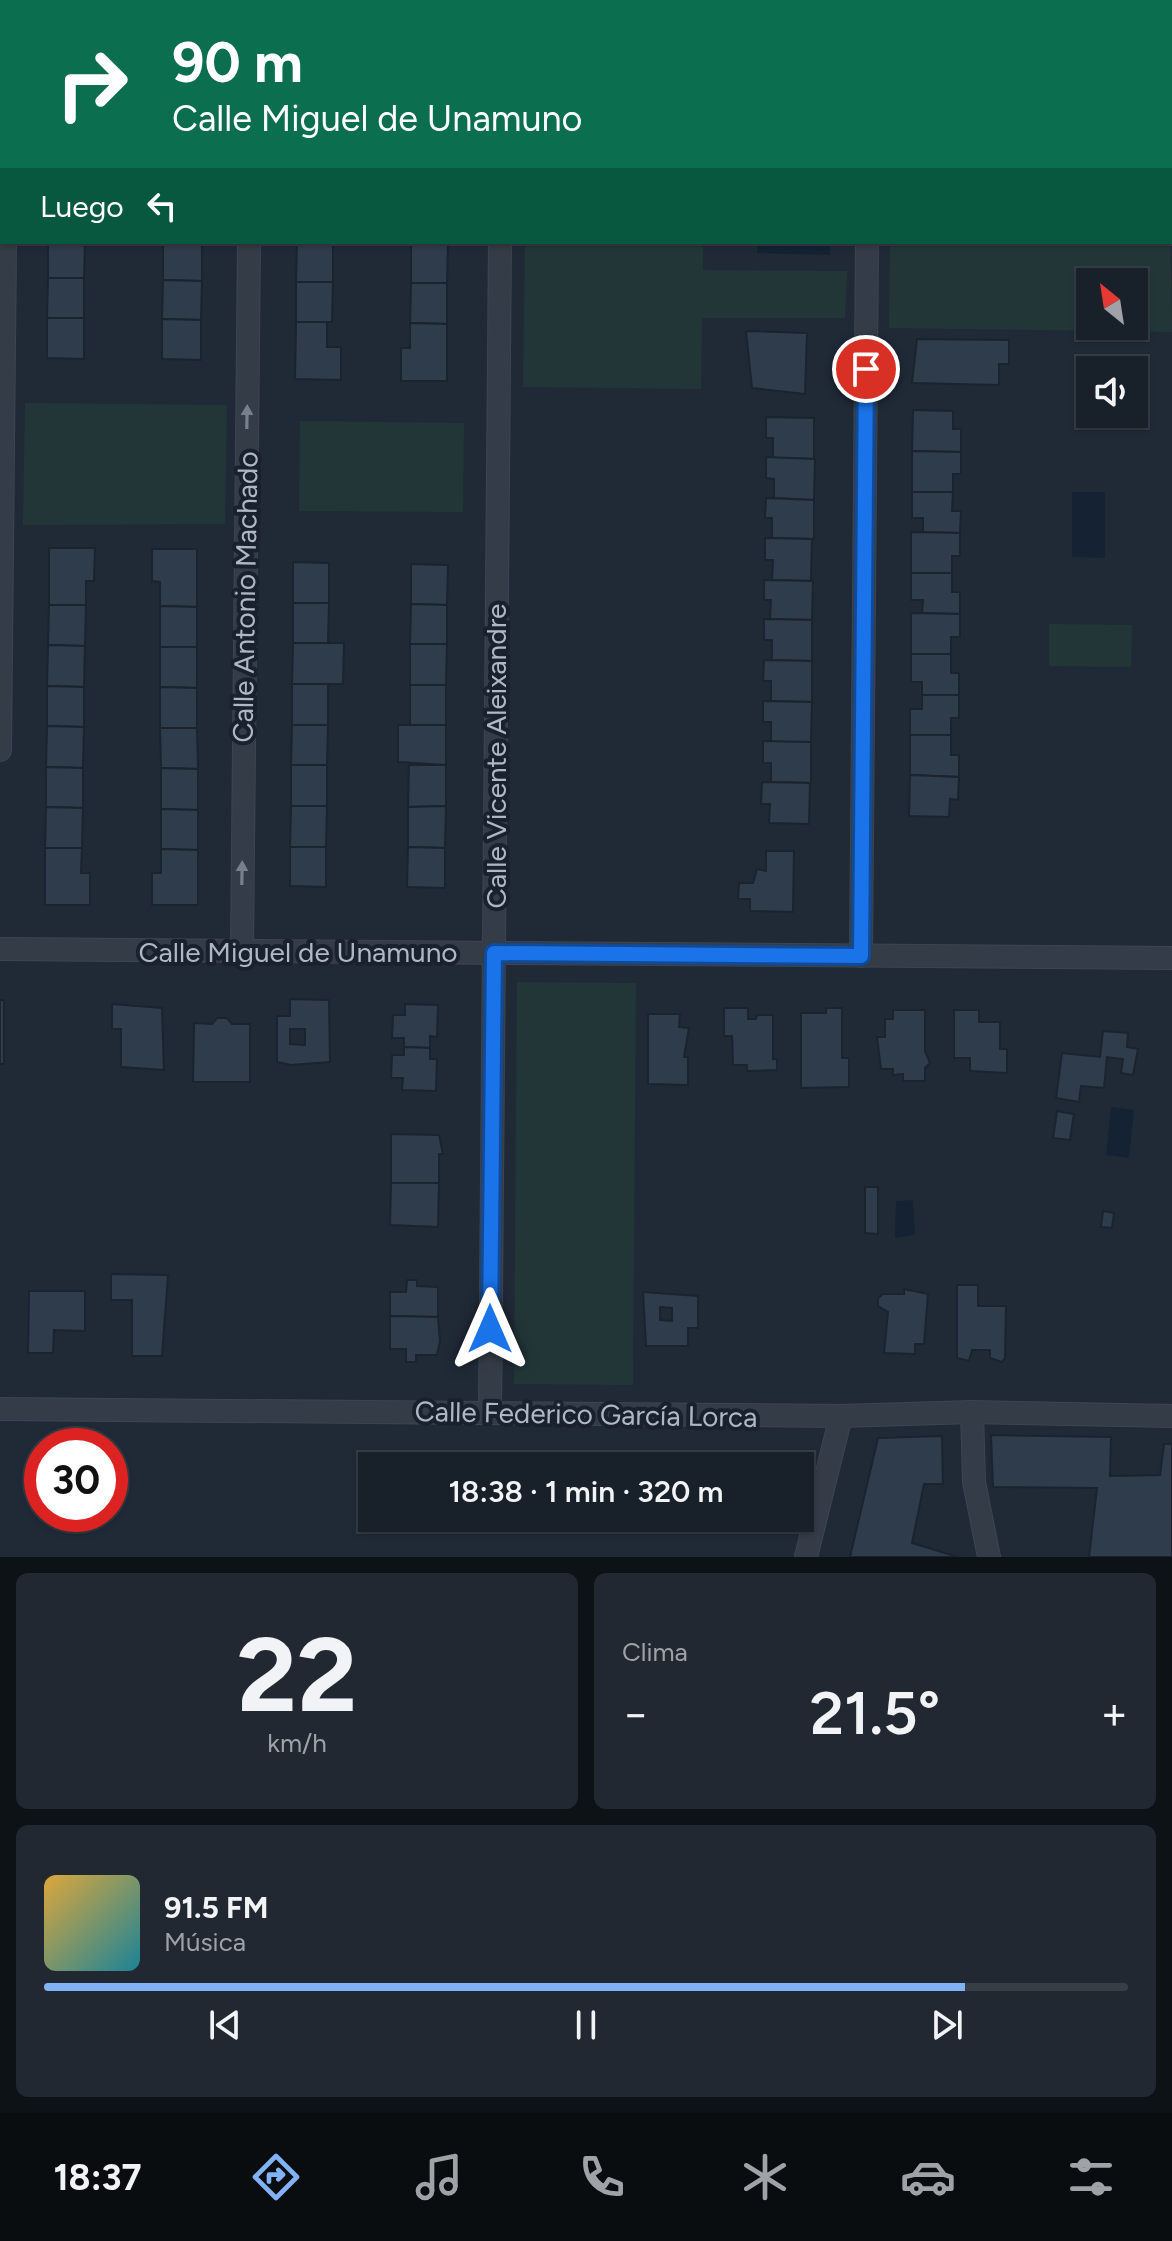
<!DOCTYPE html>
<html lang="es">
<meta charset="utf-8">
<style>
body{margin:0;font-family:Figtree,sans-serif;background:#212831;color:#f1f3f6;height:100vh;display:flex;flex-direction:column;font-size:30px;white-space:nowrap}
*{box-sizing:border-box;margin:0}
p{font-size:26px;color:#9fa3a8}
.icon{flex:none;width:44px;height:44px;fill:none;stroke:currentColor;stroke-width:2;stroke-linecap:round;stroke-linejoin:round}
.map{position:relative;height:1557px;overflow:hidden}
.details{display:flex;flex-direction:column;gap:16px;padding:16px;background:#0d1217;flex:1}
.details>*{flex:none}
.top-card{position:absolute;left:0px;top:0px;width:1172px;height:244px;box-shadow:0 2px 6px #0004,0 0 0 2px #363e46;background:#0b6e4f;color:#fff;overflow:hidden}
.needle{width:52px;rotate:330deg}
.fabs{position:absolute;left:1076px;top:268px;display:grid;gap:16px}
.fabs a{display:grid;place-items:center;width:72px;height:72px;border-radius:0px;background:#182029;box-shadow:0 2px 6px #0004,0 0 0 2px #363e46;font-size:40px}
.speed{position:absolute;left:24px;top:1428px;display:flex;gap:16px;font-size:40px;font-weight:700;text-align:center}
.speed>*{display:grid;place-content:center;width:104px;height:104px;border-radius:50%;background:#182029;box-shadow:0 2px 6px #0004,0 0 0 2px #363e46;line-height:1}
.speed .limit{border:12px solid #d22;background:#fff;color:#111}
.pin{position:absolute;display:grid;place-items:center;width:68px;height:68px;color:#fff;margin:-34px;border:4px solid #fff;border-radius:50%;box-shadow:0 2px 8px #0007}
.me{position:absolute;width:88px;margin:-44px;rotate:0deg;stroke-linejoin:round;filter:drop-shadow(0 0 6px #0008)}
.turn{display:flex;align-items:center;gap:28px;height:168px;padding:0 40px;font-size:36px}
.turn .icon{width:104px;height:104px;stroke-width:2.5}
.turn b{display:block;font-size:56px;line-height:68px}
.then{display:flex;align-items:center;height:76px;padding:0 40px;background:#0003;gap:16px;font-size:30px}
.big{font-size:60px;font-weight:600;line-height:1.1}
.details .tile{flex:1;display:flex;flex-direction:column;justify-content:center;gap:12px;min-width:0;padding:0 28px;border-radius:12px;background:#212831}
.details .dial{align-items:center;gap:0}
.dial b{font-size:104px;line-height:1}
.song{display:flex;align-items:center;gap:24px}
.cover{width:96px;height:96px;border-radius:12px;background:linear-gradient(135deg,hsl(40 70% 55%),hsl(190 70% 35%))}
.played{height:8px;border-radius:4px;background:linear-gradient(90deg,#81b2f6 85%,#363e46 85%)}
.keys{display:flex;justify-content:space-around;direction:ltr}
.heat{display:flex;justify-content:space-between;align-items:center;font-size:44px;direction:ltr}
.details .tiles{flex:1;display:grid;gap:16px;grid-template-columns:1fr 1fr}
.tile:last-child{grid-column:span 2}
.trip{position:absolute;left:358px;top:1452px;width:456px;height:80px;border-radius:0px;background:#182029;box-shadow:0 2px 6px #0004,0 0 0 2px #363e46;font-weight:600;line-height:80px;text-align:center}
.menu{display:flex;height:128px;justify-content:space-around;align-items:center;background:#0a0d10;color:#9fa3a8}
.menu .icon{width:56px;height:56px}
.menu .selected{color:#81b2f6}
.menu b{font-size:36px;color:#f1f3f6}
.map>svg:first-child{display:block}
.green{fill:#223638;fill-rule:evenodd}
.water{fill:#142233}
.building{fill:#2f3c4b;stroke:#1b232e;stroke-width:2;fill-rule:evenodd}
.lines{fill:none;stroke-linecap:round;stroke-linejoin:round}
.minor-casing{stroke:#3d4551;stroke-width:24}
.minor{stroke:#343c47;stroke-width:22}
.oneway{fill:#77808c}
.route-casing{stroke:#114b97;stroke-width:20}
.route{stroke:#1a73e8;stroke-width:14}
.labels{text-anchor:middle;dominant-baseline:central;stroke-width:8;stroke-linejoin:round;paint-order:stroke}
.street-label{font-size:28px;fill:#aeb7c4;stroke:#19212c}
</style>
<div class="map">
<svg width="1172" height="1557" viewBox="0 0 1172 1557">
<rect width="100%" height="100%" fill="#202a37"/>
<!-- green -->
<g class="green">
<path d="M 1170,210 L 1172,332 L 889,328 L 890,242 L 1170,242 ZM 1090,282 L 1134,282 L 1134,326 L 1090,326 Z"/>
<polygon points="525,242 703,242 703,270 847,271 845,318 702,318 701,389 523,387"/>
<polygon points="25,403 227,405 225,524 23,525"/>
<polygon points="300,421 464,423 463,512 299,511"/>
<polygon points="1049,624 1132,625 1131,667 1049,666"/>
<polygon points="517,982 636,983 633,1385 514,1384"/>
</g>
<!-- water -->
<g class="water">
<polygon points="757,242 830,242 830,255 757,253"/>
<polygon points="1072,492 1105,492 1105,558 1072,557"/>
<polygon points="1111,1107 1134,1110 1129,1158 1106,1155"/>
<polygon points="913,1200 915,1235 895,1238 896,1201"/>
</g>
<!-- building -->
<g class="building">
<rect x="914" y="0" width="48" height="2"/>
<rect x="1170" y="152" width="2" height="38"/>
<polygon points="48,242 85,242 84,278 48,278"/>
<polygon points="163,242 202,242 202,281 163,280"/>
<polygon points="297,242 333,242 333,282 296,282"/>
<polygon points="411,242 448,243 447,283 411,283"/>
<polygon points="48,278 84,278 84,318 47,318"/>
<polygon points="163,280 202,281 201,320 162,319"/>
<polygon points="296,282 333,282 332,322 296,322"/>
<polygon points="411,283 447,283 447,324 410,323"/>
<polygon points="47,318 84,318 84,359 47,358"/>
<polygon points="162,319 201,320 201,360 162,359"/>
<polygon points="296,322 327,322 327,347 341,347 341,380 295,379"/>
<polygon points="410,323 447,324 447,381 401,381 401,348 410,348"/>
<polygon points="746,331 807,333 805,394 752,388"/>
<polygon points="917,339 1009,340 1009,364 999,364 999,385 912,383"/>
<polygon points="913,410 953,411 953,429 961,429 961,452 912,451"/>
<polygon points="766,417 814,418 814,459 773,458 773,438 766,438"/>
<polygon points="912,451 961,452 961,474 953,474 953,492 912,492"/>
<polygon points="766,457 815,459 814,500 774,498 774,479 766,478"/>
<polygon points="912,492 953,492 952,511 961,511 960,533 923,532 923,518 912,518"/>
<polygon points="766,498 814,500 814,539 772,538 772,518 765,518"/>
<polygon points="911,532 960,533 960,556 952,556 952,573 911,573"/>
<polygon points="765,538 812,539 811,581 772,580 773,560 765,560"/>
<polygon points="49,548 95,548 94,581 86,581 86,605 49,605"/>
<polygon points="152,549 197,549 197,607 160,606 160,582 152,581"/>
<polygon points="293,562 329,563 329,603 293,603"/>
<polygon points="411,564 448,565 447,605 411,604"/>
<polygon points="911,573 952,573 952,592 960,592 960,614 922,613 923,600 911,600"/>
<polygon points="764,580 813,581 812,620 770,619 771,600 764,600"/>
<polygon points="293,603 329,603 328,644 293,643"/>
<polygon points="411,604 447,605 447,644 410,644"/>
<polygon points="49,605 86,605 85,646 48,645"/>
<polygon points="160,606 197,607 197,647 160,647"/>
<polygon points="911,613 960,614 960,637 951,637 951,654 911,654"/>
<polygon points="764,619 812,620 812,661 772,660 772,640 764,640"/>
<polygon points="293,643 344,643 343,684 292,684"/>
<polygon points="410,644 447,644 446,685 410,685"/>
<polygon points="48,645 85,646 84,687 47,686"/>
<polygon points="160,647 197,647 197,688 160,687"/>
<polygon points="911,654 951,654 951,673 959,673 959,695 922,695 922,682 911,682"/>
<polygon points="764,660 812,661 812,702 771,701 771,681 763,681"/>
<rect x="292" y="684" width="36" height="41"/>
<rect x="410" y="685" width="36" height="40"/>
<polygon points="47,686 84,687 84,727 47,726"/>
<polygon points="160,687 197,688 197,728 160,728"/>
<polygon points="922,695 959,695 959,718 951,718 951,735 910,735 910,709 922,709"/>
<polygon points="763,701 812,702 811,742 771,742 771,722 763,722"/>
<polygon points="292,725 328,725 327,765 291,765"/>
<polygon points="398,725 446,725 446,765 398,762"/>
<polygon points="47,726 84,727 83,768 46,767"/>
<polygon points="160,728 197,728 198,769 161,768"/>
<polygon points="910,735 951,735 951,755 959,755 959,777 910,775"/>
<polygon points="763,741 811,742 811,783 771,782 771,763 763,763"/>
<rect x="291" y="765" width="36" height="41"/>
<polygon points="409,765 446,765 446,806 408,807"/>
<polygon points="46,767 83,768 83,808 46,807"/>
<polygon points="161,768 198,769 198,810 161,809"/>
<polygon points="910,775 959,777 958,800 950,799 949,817 909,816"/>
<polygon points="762,782 810,783 809,824 769,823 770,804 761,804"/>
<polygon points="291,806 327,806 326,847 290,847"/>
<polygon points="446,806 445,848 408,847 408,807"/>
<polygon points="46,807 83,808 82,848 45,848"/>
<polygon points="161,809 198,810 198,850 161,849"/>
<polygon points="290,847 326,847 326,887 290,886"/>
<polygon points="408,847 445,848 445,888 407,887"/>
<polygon points="45,848 82,848 81,873 90,873 90,905 45,905"/>
<polygon points="161,849 198,850 198,905 152,905 152,873 161,873"/>
<polygon points="766,851 794,851 793,912 750,911 750,899 738,899 739,883 753,883 757,869 766,871"/>
<path d="M 290,999 L 329,1000 L 330,1062 L 291,1065 L 277,1062 L 277,1016 L 290,1016 ZM 290,1029 L 305,1029 L 305,1045 L 290,1044 Z"/>
<rect x="0" y="1000" width="4" height="64"/>
<polygon points="112,1004 162,1008 164,1070 121,1067 121,1029 112,1029"/>
<polygon points="405,1004 438,1005 437,1037 430,1036 430,1048 404,1047 404,1038 392,1038 393,1015 405,1015"/>
<polygon points="724,1008 748,1008 748,1019 756,1019 757,1015 773,1015 773,1059 777,1059 777,1070 747,1071 747,1065 733,1065 732,1036 724,1036"/>
<polygon points="826,1008 842,1008 842,1058 849,1058 849,1087 801,1088 801,1013 826,1013"/>
<polygon points="893,1010 925,1010 925,1051 930,1063 925,1068 925,1081 903,1081 903,1074 893,1075 893,1069 881,1069 877,1037 885,1037 885,1019 893,1019"/>
<polygon points="954,1010 979,1010 979,1022 1000,1022 1000,1049 1007,1049 1007,1073 970,1071 970,1058 954,1058"/>
<polygon points="648,1014 680,1014 679,1027 689,1028 684,1057 688,1057 688,1085 648,1084"/>
<polygon points="217,1018 227,1018 232,1024 250,1024 250,1082 193,1082 194,1023 212,1024"/>
<polygon points="1103,1031 1128,1033 1127,1047 1138,1049 1133,1075 1121,1073 1123,1059 1107,1057 1104,1088 1081,1086 1079,1102 1056,1098 1062,1053 1100,1057"/>
<polygon points="404,1047 430,1048 430,1059 437,1059 436,1091 402,1090 403,1078 391,1078 392,1055 404,1055"/>
<polygon points="1057,1111 1074,1114 1070,1140 1053,1138"/>
<polygon points="391,1134 439,1135 443,1154 439,1154 439,1183 391,1183"/>
<polygon points="391,1183 439,1183 438,1227 390,1225"/>
<polygon points="865,1187 878,1187 878,1234 865,1233"/>
<polygon points="1103,1211 1114,1213 1112,1228 1101,1227"/>
<polygon points="111,1274 168,1275 162,1356 132,1356 132,1300 111,1300"/>
<polygon points="407,1280 417,1280 417,1286 438,1287 438,1317 390,1316 390,1292 406,1292"/>
<polygon points="957,1285 978,1285 978,1306 1006,1306 1005,1358 1002,1362 990,1358 990,1350 972,1350 969,1361 957,1358"/>
<polygon points="904,1289 928,1294 924,1344 915,1344 915,1354 884,1353 888,1312 878,1306 878,1298 883,1294 904,1294"/>
<polygon points="29,1291 85,1291 85,1331 54,1330 53,1353 28,1353"/>
<path d="M 643,1292 L 698,1296 L 698,1328 L 688,1328 L 688,1346 L 646,1346 ZM 660,1307 L 672,1308 L 672,1321 L 660,1320 Z"/>
<polygon points="390,1316 438,1317 440,1342 437,1355 416,1355 416,1362 406,1362 406,1349 390,1349"/>
<polygon points="991,1435 1111,1437 1110,1476 1160,1475 1164,1444 1172,1444 1172,1557 1089,1557 1097,1488 993,1487"/>
<polygon points="942,1436 943,1484 924,1484 912,1543 958,1557 850,1557 878,1438"/>
</g>
<g class="lines">
<!-- minor casing -->
<g class="minor-casing">
<g id="minor">
<polyline points="7,0 7,2"/>
<polyline points="251,2 251,0"/>
<polyline points="503,2 503,0"/>
<polyline points="870,2 870,0"/>
<polyline points="0,750 5,242"/>
<polyline points="0,949 1172,958"/>
<polyline points="242,951 249,242"/>
<polyline points="861,956 867,242"/>
<polyline points="0,1409 841,1416 972,1412 1172,1416"/>
<polyline points="972,1412 974,1482 989,1557"/>
<polyline points="490,1413 500,242"/>
<polyline points="806,1557 841,1416"/>
</g>
</g>
<!-- minor -->
<use href="#minor" class="minor"/>
</g>
<!-- one-way arrows -->
<defs><path id="oneway-solid" d="M-6-.8H1V-3.2L6.5 0L1 3.2V.8H-6Z" transform="scale(2)"/></defs>
<g class="oneway">
<use href="#oneway-solid" transform="translate(247 417) rotate(-89)"/>
<use href="#oneway-solid" transform="translate(242 873) rotate(-89)"/>
</g>
<g class="lines">
<!-- route casing -->
<g class="route-casing">
<polyline id="route" points="490,1329 494,953 861,956 866,369"/>
</g>
<!-- route -->
<use href="#route" class="route"/>
</g>
<g class="labels">
<!-- street labels -->
<g class="street-label">
<text transform="translate(245 597) rotate(-89)">Calle Antonio Machado</text>
<text transform="translate(496 756) rotate(-90)">Calle Vicente Aleixandre</text>
<text x="298" y="952">Calle Miguel de Unamuno</text>
<text transform="translate(586 1414) rotate(1)">Calle Federico García Lorca</text>
</g>
</g>
</svg>
<div class="fabs">
<a><svg class="needle" viewBox="-14 -14 28 28"><path d="M0-13l5 13h-10z" fill="#e53935"/><path d="M0 13l5-13h-10z" fill="#9fa3a8"/></svg></a>
<a><svg class="icon" aria-label="sound" viewBox="0 0 24 24"><path d="M4 9h4l5-4v14l-5-4H4zM17 9q2 3 0 6"/></svg></a>
</div>
<div class="speed"><div class="limit">30</div></div>
<div class="pin" style="left:866px;top:369px;background:#d93025"><svg class="icon" aria-label="arrive" viewBox="0 0 24 24"><path d="M6 21V4h12l-3 4 3 4H6"/></svg></div>
<svg class="me" style="left:490px;top:1329px" viewBox="-20 -20 40 40"><path d="M0-17L14 15 0 8-14 15z" fill="#1a73e8" stroke="#fff" stroke-width="4"/></svg>
<div class="trip">18:38 · 1 min · 320 m</div>
<div class="top-card">
<div class="turn"><svg class="icon" aria-label="right" viewBox="0 0 24 24"><path d="M7 20v-9h11M14 6l5 5-5 5"/></svg><div><b>90 m</b>Calle Miguel de Unamuno</div></div>
<div class="then">Luego<svg class="icon" aria-label="left" viewBox="0 0 24 24"><path d="M17 20v-9H6M10 6l-5 5 5 5"/></svg></div>
</div>
</div>
<section class="details">
<div class="tiles">
<div class="tile dial"><b>22</b><p>km/h</p></div>
<div class="tile"><p>Clima</p>
<div class="heat"><a>−</a><b class="big">21.5°</b><a>+</a></div>
</div>
<div class="tile">
<div class="song"><i class="cover"></i><div><b>91.5 FM</b><p>Música</p></div></div>
<div class="played"></div>
<div class="keys"><svg class="icon" aria-label="previous" viewBox="0 0 24 24"><path d="M18 5L8 12l10 7zM5 5v14"/></svg><svg class="icon" aria-label="pause" viewBox="0 0 24 24"><path d="M8 5v14M16 5v14"/></svg><svg class="icon" aria-label="next" viewBox="0 0 24 24"><path d="M6 5l10 7-10 7zM19 5v14"/></svg></div>
</div>
</div>
</section>
<nav class="menu">
<b>18:37</b>
<svg class="icon selected" aria-label="directions" viewBox="0 0 24 24"><path d="M12 3l9 9-9 9-9-9zM9 14v-3h6M13 9l2 2-2 2"/></svg>
<svg class="icon" aria-label="music" viewBox="0 0 24 24"><path d="M9 18V5l10-2v13"/><circle cx="6" cy="18" r="3"/><circle cx="16" cy="16" r="3"/></svg>
<svg class="icon" aria-label="phone" viewBox="0 0 24 24"><path d="M5 4h4l2 5-3 2q2 4 5 5l2-3 5 2v4C11 20 4 13 5 4z"/></svg>
<svg class="icon" aria-label="climate" viewBox="0 0 24 24"><path d="M12 3v18M4 7l16 10M4 17L20 7"/></svg>
<svg class="icon" aria-label="car" viewBox="0 0 24 24"><path d="M5 17H2v-5l4-1 3-4h7l3 4 3 1v5h-3M9 17h6M6 11h13"/><circle cx="7" cy="17" r="2"/><circle cx="17" cy="17" r="2"/></svg>
<svg class="icon" aria-label="filters" viewBox="0 0 24 24"><path d="M4 7h16M4 17h16"/><circle cx="9" cy="7" r="2"/><circle cx="15" cy="17" r="2"/></svg>
</nav>
